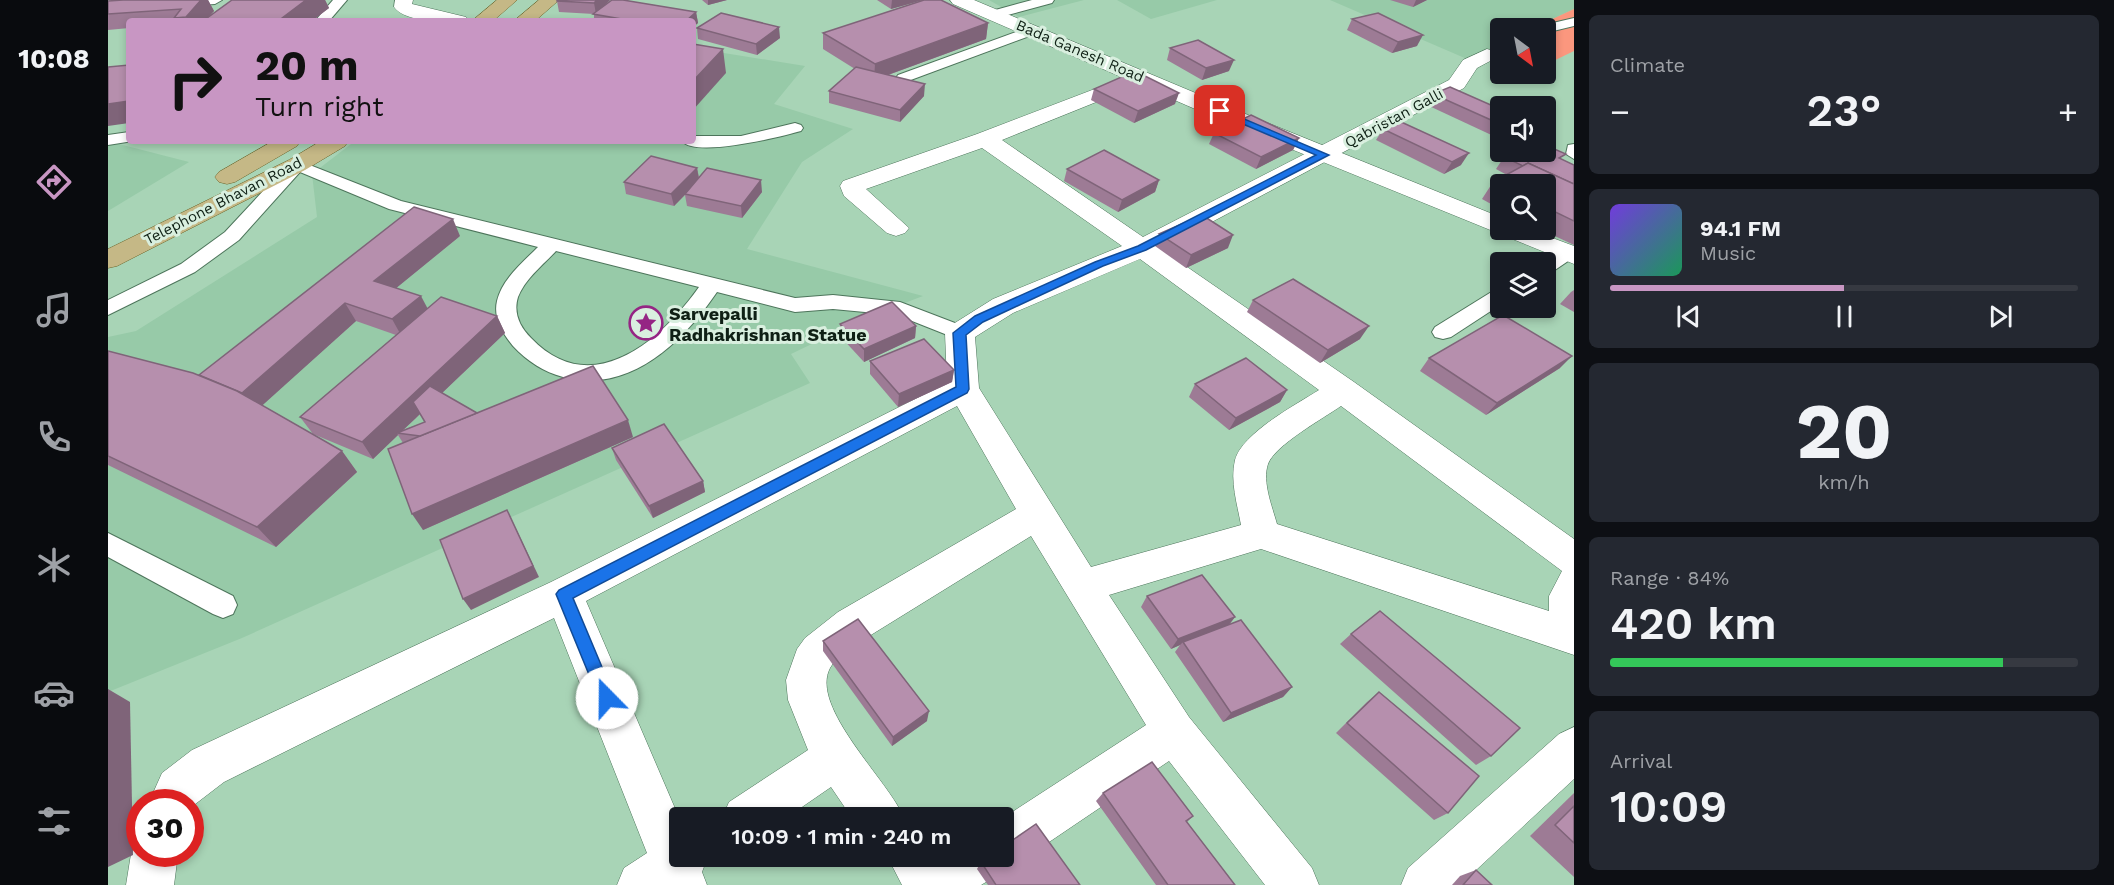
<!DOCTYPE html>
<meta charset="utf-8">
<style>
body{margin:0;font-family:"Work Sans",sans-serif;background:#242831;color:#f1f3f6;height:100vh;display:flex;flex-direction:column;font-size:22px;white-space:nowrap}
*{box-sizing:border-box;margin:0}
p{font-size:20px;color:#9ea1a6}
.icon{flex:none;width:33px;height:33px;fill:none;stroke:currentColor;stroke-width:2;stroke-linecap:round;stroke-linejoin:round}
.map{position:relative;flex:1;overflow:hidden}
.side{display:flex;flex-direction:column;gap:15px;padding:15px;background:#0d0f14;width:540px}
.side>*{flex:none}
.hud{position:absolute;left:18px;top:18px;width:570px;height:126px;border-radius:6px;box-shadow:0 3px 9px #0003;background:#c896c3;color:#111;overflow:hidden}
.needle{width:39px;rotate:148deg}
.fabs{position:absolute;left:1382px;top:18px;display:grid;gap:12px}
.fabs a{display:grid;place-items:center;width:66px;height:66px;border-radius:6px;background:#171b24;box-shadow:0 3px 9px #0003;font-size:30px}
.speed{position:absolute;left:18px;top:789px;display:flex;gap:12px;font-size:30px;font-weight:700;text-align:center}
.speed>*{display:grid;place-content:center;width:78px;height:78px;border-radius:50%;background:#171b24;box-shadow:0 3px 9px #0003;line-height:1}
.speed .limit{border:9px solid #d22;background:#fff;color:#111}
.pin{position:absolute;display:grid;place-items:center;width:51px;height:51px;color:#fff;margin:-26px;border-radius:12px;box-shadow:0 3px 9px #0006}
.me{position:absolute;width:66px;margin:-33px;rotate:338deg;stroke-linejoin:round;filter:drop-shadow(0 0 4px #0008)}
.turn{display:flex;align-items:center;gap:21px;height:126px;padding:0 30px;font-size:27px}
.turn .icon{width:78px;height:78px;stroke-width:2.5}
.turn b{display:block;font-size:42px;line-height:51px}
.big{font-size:45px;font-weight:600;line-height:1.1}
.side .tile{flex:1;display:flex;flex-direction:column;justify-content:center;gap:9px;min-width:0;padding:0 21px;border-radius:9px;background:#242831}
.side .dial{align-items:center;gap:0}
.dial b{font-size:78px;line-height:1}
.song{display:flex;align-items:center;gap:18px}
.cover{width:72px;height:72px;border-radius:9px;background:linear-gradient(135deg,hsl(260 70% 55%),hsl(150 70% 35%))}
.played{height:6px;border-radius:3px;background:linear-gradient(90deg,#c896c3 50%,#363941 50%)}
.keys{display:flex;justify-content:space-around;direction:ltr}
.heat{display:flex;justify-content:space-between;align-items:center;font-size:33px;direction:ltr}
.charge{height:9px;border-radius:4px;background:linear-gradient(90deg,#34c759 84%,#363941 0)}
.trip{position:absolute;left:561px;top:807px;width:345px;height:60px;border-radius:6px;background:#171b24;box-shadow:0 3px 9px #0003;font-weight:600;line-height:60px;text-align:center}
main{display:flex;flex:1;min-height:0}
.tabs{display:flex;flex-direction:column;width:108px;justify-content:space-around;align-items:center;background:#090b0e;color:#9ea1a6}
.tabs .icon{width:42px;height:42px}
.tabs .on{color:#c896c3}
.tabs b{font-size:27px;color:#f1f3f6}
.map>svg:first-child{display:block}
.built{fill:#97caa8}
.green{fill:#fb977e}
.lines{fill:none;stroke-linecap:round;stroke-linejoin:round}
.service-casing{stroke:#4d755b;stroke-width:2}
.minor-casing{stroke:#4d755b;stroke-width:1}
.tertiary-casing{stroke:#4d755b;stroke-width:1}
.primary-casing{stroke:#6d642a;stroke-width:1}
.service{fill:#fff;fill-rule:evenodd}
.minor{fill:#fff;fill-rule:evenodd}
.tertiary{fill:#fff;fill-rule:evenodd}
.primary{fill:#c5b886;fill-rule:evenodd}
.wall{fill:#9d7b95;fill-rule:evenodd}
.shaded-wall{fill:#7f6479}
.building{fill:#b68fad;stroke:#7f6479;stroke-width:1.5}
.route{fill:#1a73e8;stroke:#114b97;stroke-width:1.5}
.labels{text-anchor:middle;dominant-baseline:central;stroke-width:6;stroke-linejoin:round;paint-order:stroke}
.far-street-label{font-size:15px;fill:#0f2015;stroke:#d9efdf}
.poi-label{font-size:18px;font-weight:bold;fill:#0f2015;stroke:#d9efdf;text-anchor:start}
</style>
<main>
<nav class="tabs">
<b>10:08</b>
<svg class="icon on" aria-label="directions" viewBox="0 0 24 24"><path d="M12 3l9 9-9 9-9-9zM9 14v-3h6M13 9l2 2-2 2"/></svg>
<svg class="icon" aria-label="music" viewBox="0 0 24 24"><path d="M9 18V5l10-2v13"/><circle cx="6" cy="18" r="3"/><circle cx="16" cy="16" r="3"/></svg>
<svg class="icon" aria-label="phone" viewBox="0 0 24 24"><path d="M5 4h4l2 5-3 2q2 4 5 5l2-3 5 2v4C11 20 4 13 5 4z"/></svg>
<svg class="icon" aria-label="climate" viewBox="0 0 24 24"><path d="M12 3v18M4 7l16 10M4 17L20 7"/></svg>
<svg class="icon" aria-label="car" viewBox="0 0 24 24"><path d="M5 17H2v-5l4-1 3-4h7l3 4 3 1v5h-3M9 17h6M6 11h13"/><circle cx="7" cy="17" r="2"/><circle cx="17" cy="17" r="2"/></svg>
<svg class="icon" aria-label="filters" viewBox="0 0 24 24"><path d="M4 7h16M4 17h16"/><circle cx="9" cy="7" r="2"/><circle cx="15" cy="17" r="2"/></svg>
</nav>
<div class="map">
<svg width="1466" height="885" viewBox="0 0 1466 885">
<rect width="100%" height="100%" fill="#a8d4b6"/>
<!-- built -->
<g class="built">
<polygon points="881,0 976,0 911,17"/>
<polygon points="1009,0 1109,0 1043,19"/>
<polygon points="1222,0 1466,0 1466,9 1425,28 1392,28 1392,44 1359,59"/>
<polygon points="585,48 697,66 666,104 745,129 694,162 639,249 815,296 760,317 683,354 702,383 134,638 0,692 0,337 28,331 209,217 204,174 247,141 585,141"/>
<polygon points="0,143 7,143 81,162 0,211"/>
</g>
<!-- green -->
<polygon class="green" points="1466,9 1466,51 1437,65 1437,28 1425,28"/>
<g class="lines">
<!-- service casing -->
<g class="service-casing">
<g id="service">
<polygon points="68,0 114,0 107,4 63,7 61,4 63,1"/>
<polygon points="225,0 239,0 221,21 207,21"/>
<polygon points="924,0 946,0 944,3 885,19 878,15 880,12"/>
<polygon points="1466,18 1466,26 1437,33 1437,28 1430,28 1432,26"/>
<polygon points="922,27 929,31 927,34 800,81 795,82 788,78 790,75"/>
<polygon points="1392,45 1392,54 1379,59 1372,55"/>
<path d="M 687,123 L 693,125 L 695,128 L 693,131 C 672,137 587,158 574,141 L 585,141 L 585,136 L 633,136 Z"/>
<polygon points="21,132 21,141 25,141 0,145 0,135"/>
<polygon points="1466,144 1466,159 1458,154 1460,145"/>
<path d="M 189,160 L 293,201 L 687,298 L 725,295 L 792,302 L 860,328 L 863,333 L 860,338 L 852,340 L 789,315 L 725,309 L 687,312 L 609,292 C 575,342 521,395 455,377 C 436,372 419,361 405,346 C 395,334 385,318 389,301 C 394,279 415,262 430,247 L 281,209 L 192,172 L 131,240 L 87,272 L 0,315 L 0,300 L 73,264 L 117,232 L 183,161 ZM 448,251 L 591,287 C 552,342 483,401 423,338 C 412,327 405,313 410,297 C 417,279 435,265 448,251 Z"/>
<polygon points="1459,247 1466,249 1466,257 1444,272 1437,274 1437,262 1432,262 1452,249"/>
<polygon points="1392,289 1392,305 1343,337 1335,339 1327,337 1324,332 1327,327 1385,291"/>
<polygon points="0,533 125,596 129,605 125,614 115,618 105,614 0,557"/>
</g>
</g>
<!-- minor casing -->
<g class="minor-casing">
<g id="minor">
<path d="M 287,0 L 305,0 L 304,4 L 358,17 L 360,21 C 341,21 298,24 286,7 Z"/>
<path d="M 1379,49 L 1386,51 L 1389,55 L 1386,59 L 1369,68 L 1356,88 L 1053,249 L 1246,382 L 1466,539 L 1466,655 L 1153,549 L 1001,595 L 1081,717 L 1204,868 L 1211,885 L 1157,885 L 1061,761 L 913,861 L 895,867 L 893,873 L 873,885 L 794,885 L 779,856 L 896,856 L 895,818 L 1038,725 L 923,536 L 758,638 C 747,646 729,655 722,668 C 701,707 781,781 796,818 L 744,818 L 723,787 L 678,818 L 614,818 L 621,802 L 700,750 L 680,700 L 678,680 L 689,649 L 697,638 L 730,612 L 908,509 L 849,406 L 478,601 L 572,820 L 572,856 L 600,856 L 594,872 L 599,885 L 509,885 L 516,868 L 539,853 L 446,618 L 116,782 L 86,805 L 82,811 L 82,802 L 41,802 L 54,773 L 84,750 L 443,582 L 839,383 L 837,333 L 842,326 L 885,299 L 1014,246 L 874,148 L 758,189 L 801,228 L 797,233 L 788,236 L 779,233 L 736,196 L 732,186 L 735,181 L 869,134 L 1026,74 L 1033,76 L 1036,80 L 1033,84 L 894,140 L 1035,237 L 1341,80 L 1355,60 ZM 1032,259 L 1211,390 C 1189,404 1134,433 1127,460 C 1122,482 1129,503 1133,525 L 983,567 L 871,388 L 867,337 L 905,313 ZM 1233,406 L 1454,571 L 1441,596 L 1441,611 L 1169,524 C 1164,506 1154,482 1160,464 C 1167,445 1216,418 1233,406 Z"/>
<polygon points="1466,727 1466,779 1352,885 1293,885 1300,868 1451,734"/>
<polygon points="30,837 32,854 70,854 66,885 18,885 23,854"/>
</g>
</g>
<!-- tertiary casing -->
<g class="tertiary-casing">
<polygon id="tertiary" points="842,0 866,0 1140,115 1392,217 1392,230 1423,230 1466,246 1466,264 1124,125 845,4"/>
</g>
<!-- primary casing -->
<g class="primary-casing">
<g id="primary">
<polygon points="389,0 409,0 385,21 364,21"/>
<polygon points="431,0 451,0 427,21 406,21"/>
<polygon points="165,141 192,141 189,146 127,182 119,184 111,182 107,177 111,172"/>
<polygon points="213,141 240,141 237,146 197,170 9,266 0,268 0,249 181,160"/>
</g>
</g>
<!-- service -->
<use href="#service" class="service"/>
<!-- minor -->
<use href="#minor" class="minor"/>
<!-- tertiary -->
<use href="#tertiary" class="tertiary"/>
<!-- primary -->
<use href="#primary" class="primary"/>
</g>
<!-- wall -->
<g class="wall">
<polygon points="15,0 100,0 106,11 101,16 124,0 217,0 221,8 204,21 21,21 21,28 0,30 0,1"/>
<polygon points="449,0 502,0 498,4 504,0 515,0 588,12 590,23 585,27 585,21 486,21 486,14 451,12 449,1"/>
<polygon points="594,0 619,0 600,5"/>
<polygon points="769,0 815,0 783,9"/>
<polygon points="1282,0 1319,0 1305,7"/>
<polygon points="1244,19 1309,46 1284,53 1239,30"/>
<polygon points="880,23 878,39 780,75 816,96 792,122 721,103 721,91 747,69 715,49 715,33"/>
<polygon points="589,28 672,38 649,55 590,39"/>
<polygon points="1062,48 1121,71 1094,80 1059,60"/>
<polygon points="986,89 1067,104 1026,123 983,100"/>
<polygon points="1325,94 1392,109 1392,139 1319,105"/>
<polygon points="1275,129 1353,165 1336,174 1268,140"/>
<polygon points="1106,133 1191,138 1185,150 1148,169 1101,144"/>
<polygon points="1396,157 1454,160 1466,165 1466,245 1434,230 1437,230 1437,184 1392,184 1392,209 1374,199 1385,182 1399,175 1388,169"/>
<polygon points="589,168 591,177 654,192 634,218 579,206 577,195 566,206 518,194 516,182"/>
<polygon points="959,169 1051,180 1047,192 1010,212 956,181"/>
<polygon points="1051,234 1120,248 1078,268 1047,246"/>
<path d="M 352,236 L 288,288 L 319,309 L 389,316 L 397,333 L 334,393 L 369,413 L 525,437 L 315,530 L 295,443 L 290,435 L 265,459 L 205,434 L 192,417 L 288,335 L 248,321 L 154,405 L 234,451 L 249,472 L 168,547 L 0,465 L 0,351 L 91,375 ZM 312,414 L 317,422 L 295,430 L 307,419 Z"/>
<polygon points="1466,290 1466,312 1452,304 1463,292"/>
<polygon points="1145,300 1252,339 1212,363 1139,312"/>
<polygon points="732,324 808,326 807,338 756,362 732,336"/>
<polygon points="1321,358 1452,368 1378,415 1312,371"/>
<polygon points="762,361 846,370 844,382 790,407 762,374"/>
<polygon points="1087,384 1179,390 1172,402 1121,430 1081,397"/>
<polygon points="504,448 595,481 597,492 545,518 508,460"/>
<polygon points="1039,596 1127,617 1121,625 1184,687 1175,697 1115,722 1067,652 1072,645 1063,649 1033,607"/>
<polygon points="1243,634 1383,756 1368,765 1232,644"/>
<polygon points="715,641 819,721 784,746 715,651"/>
<polygon points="1271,692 1340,813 1326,820 1228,733 1259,702"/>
<polygon points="995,793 1085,816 1079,822 1127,885 1048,885 988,801"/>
<polygon points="1466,793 1466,877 1422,836"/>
<polygon points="873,862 972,885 880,885 869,869"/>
<polygon points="1368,870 1384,885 1344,885 1352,876"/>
</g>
<!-- shaded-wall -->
<g class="shaded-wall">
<polygon points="93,0 100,0 106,11 97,21 81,21 78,17"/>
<polygon points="195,0 217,0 221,8 204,21 170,21"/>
<polygon points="489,0 502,0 488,14 486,3"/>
<polygon points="600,0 619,0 600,5"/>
<polygon points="784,0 815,0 783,9"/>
<polygon points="1308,0 1319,0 1305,7"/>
<polygon points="588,12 590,23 585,27 585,21 578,21"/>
<polygon points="880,23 878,39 766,80 767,64"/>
<polygon points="671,27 672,38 649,55 648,44"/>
<polygon points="1315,35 1309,46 1284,53 1290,42"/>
<polygon points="615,49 618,73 585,110 585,81"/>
<polygon points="1126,60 1121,71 1094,80 1098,68"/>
<polygon points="817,84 816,96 792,122 792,110"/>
<polygon points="1071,93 1067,104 1026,123 1030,111"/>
<polygon points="21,101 21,123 0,126 0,104"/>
<polygon points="1191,138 1185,150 1148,169 1153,157"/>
<polygon points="1361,153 1353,165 1336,174 1344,162"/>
<polygon points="589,168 591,180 566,206 563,194"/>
<polygon points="653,180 654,192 634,218 633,206"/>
<polygon points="1051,180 1047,192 1010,212 1014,200"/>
<polygon points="345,219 352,236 276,298 266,281"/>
<polygon points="1125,235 1120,248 1078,268 1083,255"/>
<polygon points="313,296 322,313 294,337 284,319"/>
<polygon points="237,303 248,321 147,412 132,395"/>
<polygon points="389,316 397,333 292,433 289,433 290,435 265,459 254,442"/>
<polygon points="808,326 807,338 756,362 756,349"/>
<polygon points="1261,326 1252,339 1212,363 1220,350"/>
<polygon points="1464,356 1452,368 1378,415 1389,403"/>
<polygon points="846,370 844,382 790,407 791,394"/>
<polygon points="1179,390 1172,402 1121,430 1128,418"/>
<polygon points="520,420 525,437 315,530 304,514"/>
<polygon points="234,451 249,472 168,547 149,527"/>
<polygon points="595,481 597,492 545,518 541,506"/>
<polygon points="399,510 431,577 363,610 355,599"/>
<polygon points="1127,617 1119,627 1075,642 1072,645 1063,649 1070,639"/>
<polygon points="1184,687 1175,697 1115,722 1123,713"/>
<polygon points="0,689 22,702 25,855 0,867"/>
<polygon points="821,711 819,721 784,746 785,737"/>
</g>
<!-- building -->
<g class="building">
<polygon points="15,0 93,0 78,17 66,18 73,9 0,14 0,1"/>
<polygon points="124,0 198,0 170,21 95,21"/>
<polygon points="449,0 489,0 486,3 449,1"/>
<polygon points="504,0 515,0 588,12 578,21 525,21 485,14"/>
<polygon points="816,0 833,0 880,23 767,64 715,33"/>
<polygon points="613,13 671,27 648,44 589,28"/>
<polygon points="1270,13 1315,35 1290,42 1244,19"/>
<polygon points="1090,40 1126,60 1098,68 1062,48"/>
<polygon points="585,44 615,49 585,81"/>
<polygon points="21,65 21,101 0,104 0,67"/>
<polygon points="748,67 817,84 792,110 721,91"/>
<polygon points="1027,71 1071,93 1030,111 986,89"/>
<polygon points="1342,87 1392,109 1392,124 1325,94"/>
<polygon points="1143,115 1191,138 1153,157 1106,133"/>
<polygon points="1291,121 1361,153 1344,162 1275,129"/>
<polygon points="1437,145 1458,154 1451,158 1466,165 1466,184 1420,163 1415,166 1396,157 1406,152 1437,152"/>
<polygon points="996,150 1051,180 1014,200 959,169"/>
<polygon points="543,156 589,168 563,194 516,182"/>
<polygon points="1420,163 1466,184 1466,221 1437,207 1437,184 1392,184 1392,185 1385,182"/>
<polygon points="599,168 653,180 633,206 577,194"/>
<polygon points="306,207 345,219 266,281 313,296 284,319 237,303 134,393 91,375"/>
<polygon points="1094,215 1125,235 1083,255 1051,234"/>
<polygon points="1185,279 1261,326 1220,350 1145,300"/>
<polygon points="333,297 389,316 254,442 192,417"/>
<polygon points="784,302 808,326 756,349 732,324"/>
<polygon points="1395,315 1464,356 1389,403 1321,358"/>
<polygon points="816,339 846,370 791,394 762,361"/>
<polygon points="0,351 85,373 129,391 234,451 149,527 0,456"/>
<polygon points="1138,358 1179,390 1128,418 1087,384"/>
<polygon points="485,366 520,420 304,514 280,449"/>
<polygon points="322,386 369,413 312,436 289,433 317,422 305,402"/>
<polygon points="556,424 595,481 541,506 504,448"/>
<polygon points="399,510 425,566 355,599 332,540"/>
<polygon points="1094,575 1127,617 1070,639 1039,596"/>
<polygon points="1272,611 1412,728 1383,756 1243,634"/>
<polygon points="750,619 821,711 785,737 715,641"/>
<polygon points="1133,620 1184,687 1123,713 1075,642"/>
<polygon points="1271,692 1371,776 1340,813 1239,723"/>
<polygon points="1044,762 1085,816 1078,821 1127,885 1060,885 995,793"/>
<polygon points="1466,806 1466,843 1447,825"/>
<polygon points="928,824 972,885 888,885 873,862 881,856 896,856 896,846"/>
<polygon points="1368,870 1384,885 1355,885"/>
</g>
<!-- route -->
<polygon class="route" points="1109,110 1115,110 1221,155 1038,250 995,266 875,322 858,335 861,389 859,393 465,598 507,698 505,704 499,706 493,704 448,594 451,590 848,387 845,333 867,316 987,262 1030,246 1208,155 1109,113"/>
<!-- icons -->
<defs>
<g id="sight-ring" transform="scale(1.725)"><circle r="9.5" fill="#d9efdf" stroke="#952584" stroke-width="1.5"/><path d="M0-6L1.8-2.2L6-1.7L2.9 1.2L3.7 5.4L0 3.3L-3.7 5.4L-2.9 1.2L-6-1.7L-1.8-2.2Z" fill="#952584"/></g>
</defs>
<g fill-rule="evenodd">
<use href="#sight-ring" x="538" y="323"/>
</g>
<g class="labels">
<!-- far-street labels -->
<g class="far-street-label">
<text transform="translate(972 51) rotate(23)">Bada Ganesh Road</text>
<text transform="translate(1286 118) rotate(-28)">Qabristan Galli</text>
<text transform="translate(115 201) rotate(-27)">Telephone Bhavan Road</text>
</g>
<!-- poi labels -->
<g class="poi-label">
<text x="561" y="313">Sarvepalli<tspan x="561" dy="21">Radhakrishnan Statue</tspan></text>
</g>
</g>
</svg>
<div class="fabs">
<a><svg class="needle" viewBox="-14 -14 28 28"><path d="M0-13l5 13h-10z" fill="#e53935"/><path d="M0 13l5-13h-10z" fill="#9ea1a6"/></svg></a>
<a><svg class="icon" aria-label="sound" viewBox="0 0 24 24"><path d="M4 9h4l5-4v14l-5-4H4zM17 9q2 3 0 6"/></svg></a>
<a><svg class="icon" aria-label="search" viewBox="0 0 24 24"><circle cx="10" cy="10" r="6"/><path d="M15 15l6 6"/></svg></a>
<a><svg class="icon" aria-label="layers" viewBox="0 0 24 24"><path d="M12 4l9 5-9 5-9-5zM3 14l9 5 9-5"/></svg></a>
</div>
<div class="speed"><div class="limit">30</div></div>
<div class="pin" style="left:1112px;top:111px;background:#d93025"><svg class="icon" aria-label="arrive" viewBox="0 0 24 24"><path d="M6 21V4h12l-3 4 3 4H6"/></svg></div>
<svg class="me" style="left:499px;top:698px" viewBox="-20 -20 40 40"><circle r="19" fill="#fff"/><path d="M0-13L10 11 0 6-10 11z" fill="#1a73e8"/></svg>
<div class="trip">10:09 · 1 min · 240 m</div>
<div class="hud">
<div class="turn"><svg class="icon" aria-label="right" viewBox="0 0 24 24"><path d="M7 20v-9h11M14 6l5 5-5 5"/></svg><div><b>20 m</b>Turn right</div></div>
</div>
</div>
<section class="side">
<div class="tile"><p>Climate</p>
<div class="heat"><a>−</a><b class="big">23°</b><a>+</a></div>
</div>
<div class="tile">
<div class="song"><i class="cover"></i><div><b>94.1 FM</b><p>Music</p></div></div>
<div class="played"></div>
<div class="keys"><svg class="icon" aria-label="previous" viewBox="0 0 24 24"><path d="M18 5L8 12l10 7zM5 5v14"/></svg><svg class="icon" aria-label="pause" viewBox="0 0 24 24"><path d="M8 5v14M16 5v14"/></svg><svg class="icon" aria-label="next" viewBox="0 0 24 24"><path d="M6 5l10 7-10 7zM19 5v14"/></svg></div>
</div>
<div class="tile dial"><b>20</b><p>km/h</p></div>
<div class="tile"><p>Range · 84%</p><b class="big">420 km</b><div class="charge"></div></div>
<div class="tile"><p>Arrival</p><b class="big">10:09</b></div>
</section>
</main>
